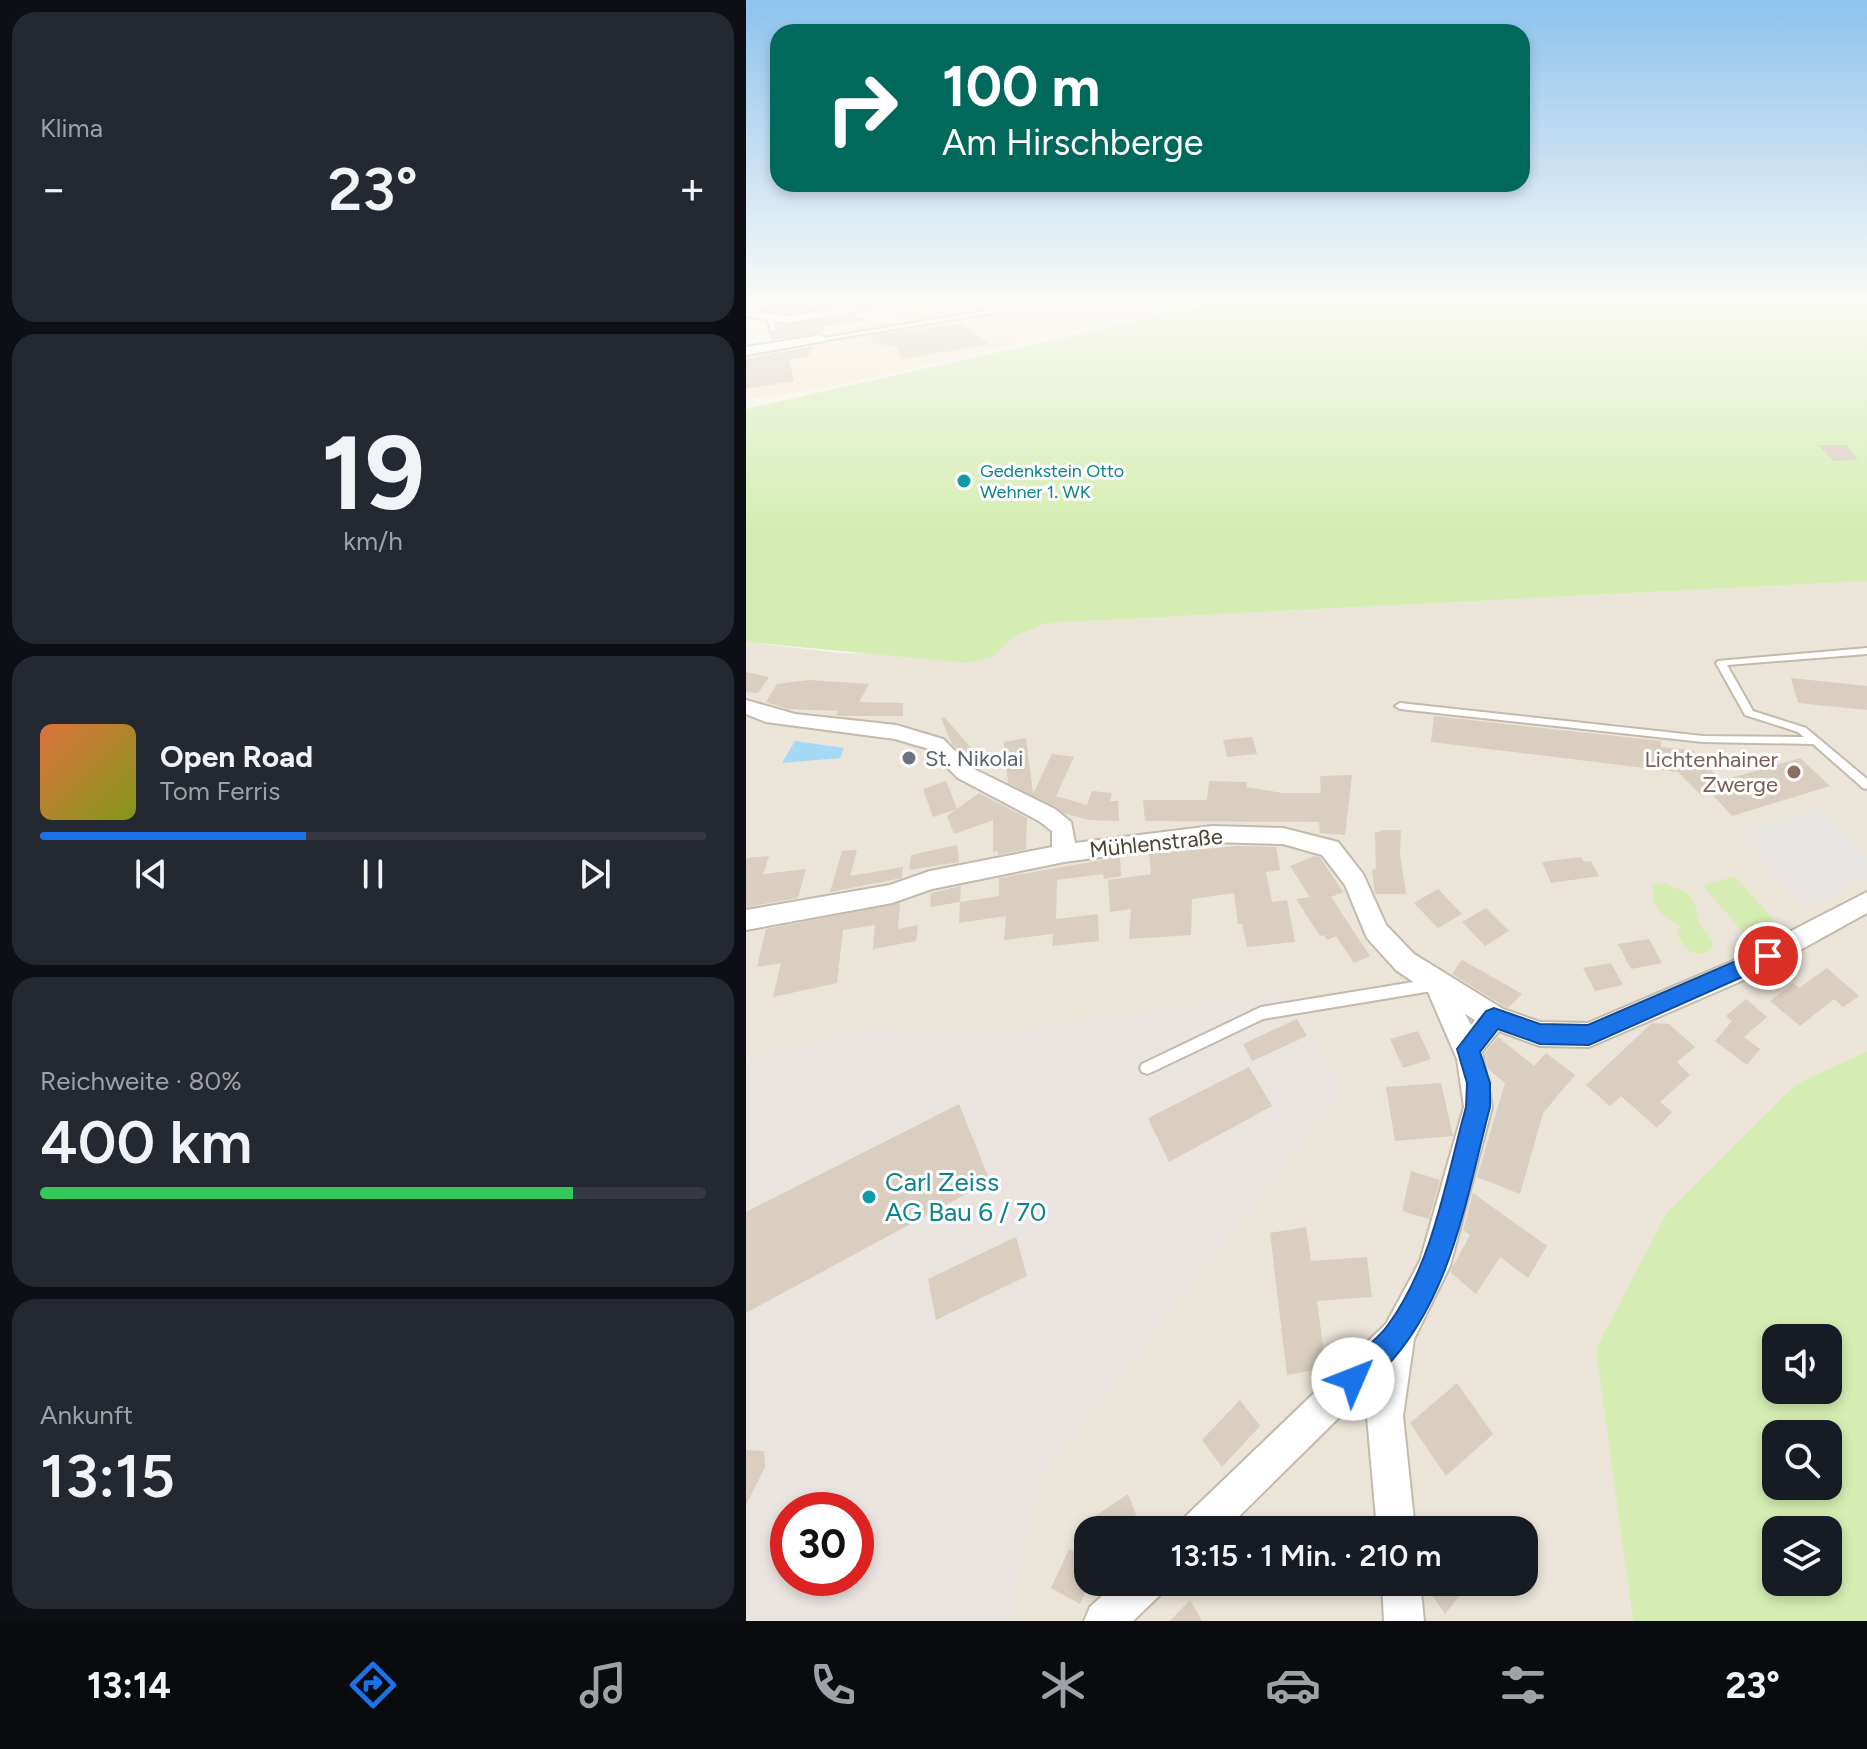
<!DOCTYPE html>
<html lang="de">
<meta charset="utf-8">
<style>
body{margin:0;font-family:Figtree,sans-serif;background:#242831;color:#f1f3f6;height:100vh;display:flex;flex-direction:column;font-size:30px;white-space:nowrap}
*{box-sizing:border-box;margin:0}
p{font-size:26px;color:#9ea1a6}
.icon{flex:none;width:44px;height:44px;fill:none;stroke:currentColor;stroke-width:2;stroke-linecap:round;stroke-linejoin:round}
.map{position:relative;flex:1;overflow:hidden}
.details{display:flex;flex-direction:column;gap:12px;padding:12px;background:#0d0f14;width:746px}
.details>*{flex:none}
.guide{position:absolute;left:24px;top:24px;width:760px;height:168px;border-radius:24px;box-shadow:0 4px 12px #0003;background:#00695c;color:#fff;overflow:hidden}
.tools{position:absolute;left:1016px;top:1324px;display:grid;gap:16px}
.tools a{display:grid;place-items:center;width:80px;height:80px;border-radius:16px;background:#171b24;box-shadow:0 4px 12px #0003;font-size:40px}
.speed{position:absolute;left:24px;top:1492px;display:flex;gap:16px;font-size:40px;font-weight:700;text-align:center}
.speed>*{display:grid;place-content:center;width:104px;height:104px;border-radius:50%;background:#171b24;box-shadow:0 4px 12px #0003;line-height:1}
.speed .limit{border:12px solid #d22;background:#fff;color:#111}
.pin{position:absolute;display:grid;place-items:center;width:68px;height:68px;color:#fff;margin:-34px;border:4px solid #fff;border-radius:50%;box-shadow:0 2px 8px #0007}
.me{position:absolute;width:88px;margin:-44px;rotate:46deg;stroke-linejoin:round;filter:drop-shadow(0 0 6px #0008)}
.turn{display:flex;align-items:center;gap:28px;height:168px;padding:0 40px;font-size:36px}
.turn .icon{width:104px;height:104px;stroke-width:2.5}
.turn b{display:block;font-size:56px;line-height:68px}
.big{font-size:60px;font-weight:600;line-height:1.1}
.details .widget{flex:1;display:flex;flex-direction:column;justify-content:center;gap:12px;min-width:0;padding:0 28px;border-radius:24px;background:#242831}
.details .dial{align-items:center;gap:0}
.dial b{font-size:104px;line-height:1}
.song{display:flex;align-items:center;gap:24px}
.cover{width:96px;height:96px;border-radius:12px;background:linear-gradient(135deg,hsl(20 70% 55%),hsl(70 70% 35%))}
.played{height:8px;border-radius:4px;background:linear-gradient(90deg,#1a73e8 40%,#363941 40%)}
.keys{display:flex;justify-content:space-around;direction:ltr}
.heat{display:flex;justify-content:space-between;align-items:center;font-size:44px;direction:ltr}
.charge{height:12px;border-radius:6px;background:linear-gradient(90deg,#34c759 80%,#363941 0)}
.trip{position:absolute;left:328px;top:1516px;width:464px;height:80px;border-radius:24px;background:#171b24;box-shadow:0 4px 12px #0003;font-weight:600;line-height:80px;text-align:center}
.dock{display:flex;height:128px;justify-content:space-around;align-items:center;background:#090b0e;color:#9ea1a6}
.dock .icon{width:56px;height:56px}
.dock .active{color:#1a73e8}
.dock b{font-size:36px;color:#f1f3f6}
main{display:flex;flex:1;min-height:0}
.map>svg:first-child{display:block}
.residential{fill:#ebe4d9;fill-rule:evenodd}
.commercial{fill:#f9e8d6}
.industrial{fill:#e9e4df;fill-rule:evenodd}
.green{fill:#d5edb2;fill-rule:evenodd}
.parking{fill:#e8e6e3}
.water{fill:#a5d9f6}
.building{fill:#d9cec0}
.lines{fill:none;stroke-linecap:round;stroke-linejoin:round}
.lane-casing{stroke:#c3baad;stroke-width:4}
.street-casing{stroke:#c3baad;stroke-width:4}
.lane{fill:#fff;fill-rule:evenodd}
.street{fill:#fff;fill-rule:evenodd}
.route{fill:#1a73e8;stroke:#114b97;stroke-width:2}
.culture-dot{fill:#0f9aa8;stroke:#fff;stroke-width:3}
.worship-dot{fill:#6b7280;stroke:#fff;stroke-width:3}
.education-dot{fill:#8d6e63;stroke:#fff;stroke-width:3}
.labels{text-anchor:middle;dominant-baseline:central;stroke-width:6;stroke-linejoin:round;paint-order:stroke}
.far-culture-label{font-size:18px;fill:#0d838f;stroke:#fff;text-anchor:start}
.worship-label{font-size:22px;fill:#5b616d;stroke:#fff;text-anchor:start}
.education-label{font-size:22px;fill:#785e54;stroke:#fff;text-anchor:end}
.street-label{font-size:22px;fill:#4c4338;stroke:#fff}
.near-culture-label{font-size:26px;fill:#0d838f;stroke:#fff;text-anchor:start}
</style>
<main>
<section class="details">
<div class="widget"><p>Klima</p>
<div class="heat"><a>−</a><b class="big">23°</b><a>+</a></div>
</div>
<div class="widget dial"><b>19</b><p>km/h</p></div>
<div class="widget">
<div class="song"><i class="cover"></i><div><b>Open Road</b><p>Tom Ferris</p></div></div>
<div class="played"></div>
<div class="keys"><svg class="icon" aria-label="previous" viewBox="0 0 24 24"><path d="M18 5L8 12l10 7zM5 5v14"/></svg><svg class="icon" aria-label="pause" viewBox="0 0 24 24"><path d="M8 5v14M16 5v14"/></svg><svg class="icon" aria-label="next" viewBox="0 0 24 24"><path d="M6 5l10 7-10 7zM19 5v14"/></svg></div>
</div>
<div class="widget"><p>Reichweite · 80%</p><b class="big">400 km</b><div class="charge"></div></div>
<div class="widget"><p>Ankunft</p><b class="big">13:15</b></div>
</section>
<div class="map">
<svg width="1121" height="1621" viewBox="0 0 1121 1621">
<rect width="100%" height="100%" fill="#f6f3eb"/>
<!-- residential -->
<g class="residential">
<polygon points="365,302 411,302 419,310 381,319 354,305"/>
<path d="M 1121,581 L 1121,1051 L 1050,1084 L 921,1214 L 851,1349 L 887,1621 L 262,1621 L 295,1476 L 598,1089 L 226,1035 L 123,1027 L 0,1058 L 0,642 L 93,653 L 248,656 L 267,637 L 301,623 ZM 342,1530 L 778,1530 L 778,1582 L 342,1582 Z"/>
</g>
<!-- commercial -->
<polygon class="commercial" points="4,302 345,302 380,319 69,390 0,399 0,349 150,320 141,305 41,317 8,312 0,306"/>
<!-- industrial -->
<path class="industrial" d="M 544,992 L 598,1089 L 296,1476 L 262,1621 L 0,1621 L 0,1058 L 123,1027 L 226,1035 ZM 42,1510 L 110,1510 L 110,1578 L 42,1578 Z"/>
<!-- green -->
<g class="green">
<polygon points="476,302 1121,302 1121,581 301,623 267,637 248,656 222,663 0,642 0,409"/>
<polygon points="988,876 1029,921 997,932 957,886"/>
<path d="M 918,883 L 942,893 L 950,907 L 953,923 L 966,940 L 966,949 C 949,961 936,948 931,932 L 935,926 C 916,917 904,907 907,884 Z"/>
<path d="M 1121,1051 L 1121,1621 L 887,1621 L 850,1349 L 920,1214 L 1050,1084 ZM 1030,1338 L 1082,1338 L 1082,1390 L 1030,1390 ZM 1030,1434 L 1082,1434 L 1082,1486 L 1030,1486 ZM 1030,1530 L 1082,1530 L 1082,1582 L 1030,1582 Z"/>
</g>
<!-- parking -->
<polygon class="parking" points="1072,808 1121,857 1121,878 1096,886 1100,892 1058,906 992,832"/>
<!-- water -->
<polygon class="water" points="49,741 98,748 94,758 36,763"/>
<!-- building -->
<g class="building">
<polygon points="15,302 120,302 121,304 39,313 17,309"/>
<polygon points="109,315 124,320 80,326 76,333 25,340 22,331 31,334 32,325"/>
<polygon points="214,324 245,344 156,359 151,347 126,343 127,335"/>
<polygon points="68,346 62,356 43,360 48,381 0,389 0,359"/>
<polygon points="1072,445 1100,445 1112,460 1087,461"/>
<polygon points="0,672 23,677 12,693 0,692"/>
<polygon points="1045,678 1121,686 1121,710 1052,703"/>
<polygon points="63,680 123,684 113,702 157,703 157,716 95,716 90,715 92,711 41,709 20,702 31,684"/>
<polygon points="688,716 915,741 915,747 946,750 975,781 1054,758 1084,786 986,816 964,792 955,795 932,772 685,742"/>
<polygon points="198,717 239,764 226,764 206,744 195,718"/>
<polygon points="506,737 511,754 481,757 477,740"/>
<polygon points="280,738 287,794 306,754 328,757 310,796 341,805 346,791 366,793 364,801 372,801 373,821 343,820 320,814 262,783 258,742"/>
<polygon points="606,775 599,835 574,833 573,822 399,821 397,800 461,800 463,781 501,782 500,787 537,793 575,793 574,776"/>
<polygon points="200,781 211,809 187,817 177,789"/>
<polygon points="233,793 281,818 280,849 252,855 252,851 247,852 247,820 208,834 201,816"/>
<polygon points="637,830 655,830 654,854 660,894 629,894 626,870 630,869 629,833"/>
<polygon points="211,845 213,862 163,870 165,855"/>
<polygon points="491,846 530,847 534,870 520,872 526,902 541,900 549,942 501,947 496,924 492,924 488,893 446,899 445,935 383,939 385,909 364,912 362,880 405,874 403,854"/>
<polygon points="111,850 104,876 157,867 156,878 84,892 96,851"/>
<polygon points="23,856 17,874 60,869 52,898 0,907 0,858"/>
<polygon points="569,856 574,857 597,892 585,897 624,956 608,963 590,936 581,940 578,935 574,936 550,899 564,897 544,866"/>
<polygon points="374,857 375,876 358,879 357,874 311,880 310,919 352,914 353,941 306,946 307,934 258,940 260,916 213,923 214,902 253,896 253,878"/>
<polygon points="835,857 838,862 845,861 853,876 805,883 796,862"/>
<polygon points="215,886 214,902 184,907 185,893"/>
<polygon points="692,889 716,914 692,928 668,903"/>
<polygon points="154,903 152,929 172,925 170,941 127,949 129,925 97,930 91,983 27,997 35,963 11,967 20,929"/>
<polygon points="740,908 763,931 739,946 716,922"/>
<polygon points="903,939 916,963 885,969 872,944"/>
<polygon points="716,960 757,983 776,994 762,1008 758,1006 706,974"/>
<polygon points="865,963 877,985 849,991 837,968"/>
<polygon points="1081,968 1113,996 1097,1007 1088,999 1054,1026 1024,1001 1047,983 1053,988"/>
<polygon points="1000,999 1021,1017 998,1037 1014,1049 1001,1065 969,1041 986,1021 980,1016"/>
<polygon points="551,1019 561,1036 506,1061 497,1044"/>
<polygon points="906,1023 923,1024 949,1047 931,1062 944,1075 914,1102 926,1112 911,1128 875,1096 864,1106 840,1085"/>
<polygon points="672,1031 685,1059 657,1068 644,1039"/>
<polygon points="752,1037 788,1066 800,1053 829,1075 797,1113 774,1194 731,1177 759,1083 742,1069 739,1053"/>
<polygon points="503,1067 526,1106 423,1162 402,1118"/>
<polygon points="695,1083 707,1136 649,1141 640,1087"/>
<polygon points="213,1104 244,1181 0,1313 0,1212"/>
<polygon points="665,1171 694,1180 683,1219 656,1211"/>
<polygon points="727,1193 801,1246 782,1278 754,1257 730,1294 704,1272 724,1235 717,1230"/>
<polygon points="560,1227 565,1261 621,1257 626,1297 571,1301 580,1368 541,1375 524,1233"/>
<polygon points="270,1237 281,1276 190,1320 182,1279"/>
<polygon points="711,1383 747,1434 700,1476 664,1423"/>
<polygon points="494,1400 514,1426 476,1467 456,1440"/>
<polygon points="0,1450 18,1451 19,1467 0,1505"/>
<polygon points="382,1494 396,1530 347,1530 343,1520"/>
<polygon points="323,1549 342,1559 342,1586 334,1604 305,1588"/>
<polygon points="677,1582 724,1582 699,1614"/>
<polygon points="444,1600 456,1621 424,1621"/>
</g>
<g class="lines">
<!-- lane casing -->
<g class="lane-casing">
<g id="lane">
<polygon points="174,302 191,302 116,310 113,308"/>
<polygon points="252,309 254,312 74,341 71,339"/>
<polygon points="24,317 27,319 30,331 25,330 21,319"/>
<polygon points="1121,648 1121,654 981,665 1007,711 1060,728 1121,779 1121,789 1117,788 1067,744 957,742 654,709 649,706 654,703 957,736 1058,737 1052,732 999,715 970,663 972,661"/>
<polygon points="686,979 691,981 692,985 691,989 686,991 517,1019 406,1072 401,1074 396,1072 394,1068 396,1064 515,1007"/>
</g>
</g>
<!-- street casing -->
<g class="street-casing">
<g id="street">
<polygon points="110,306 114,311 39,323 0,316 0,309 39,316"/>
<polygon points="74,335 78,337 78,341 0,355 0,347"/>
<path d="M 0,700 L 49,714 L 150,725 L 197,739 L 226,768 L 309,809 L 325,822 L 329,843 L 466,826 L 537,828 L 592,842 L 617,874 L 640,925 L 668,954 L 757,1009 L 794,1022 L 842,1023 L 989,960 L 1121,892 L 1121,913 L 1007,976 L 843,1047 L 794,1046 L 753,1031 L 736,1052 L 746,1107 L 704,1266 L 668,1339 L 657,1416 L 669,1530 L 631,1530 L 621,1416 L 627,1384 L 479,1530 L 433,1530 L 439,1517 L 640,1324 L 674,1261 L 718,1107 L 711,1059 L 682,992 L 650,970 L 621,938 L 599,885 L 576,855 L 537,844 L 466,842 L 318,862 L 186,889 L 146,903 L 0,930 L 0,910 L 144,885 L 184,871 L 306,847 L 306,831 L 293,821 L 212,778 L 183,749 L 149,739 L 20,722 L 0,714 ZM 719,1014 L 729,1020 L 725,1025 Z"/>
<polygon points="371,1582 418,1582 413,1596 387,1621 338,1621 344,1607"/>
<polygon points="636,1582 674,1582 678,1621 638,1621"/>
</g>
</g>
<!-- lane -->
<use href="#lane" class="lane"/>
<!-- street -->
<use href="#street" class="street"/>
</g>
<!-- sky -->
<linearGradient id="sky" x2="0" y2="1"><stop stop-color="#8dc3ee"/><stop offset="0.57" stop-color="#fbfaf6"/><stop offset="1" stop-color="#fbfaf6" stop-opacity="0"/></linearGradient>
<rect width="1121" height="528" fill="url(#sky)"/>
<!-- route -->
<path class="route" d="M 1022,947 L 1030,949 L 1033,956 L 1030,962 L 843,1045 L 794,1044 L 752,1029 L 734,1052 L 744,1083 L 744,1107 C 720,1198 705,1302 636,1371 C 627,1380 619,1388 607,1393 L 597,1389 L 593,1379 C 603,1356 628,1345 642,1325 C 687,1264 700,1179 720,1107 L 721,1083 L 711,1049 L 740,1011 L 748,1008 L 794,1024 L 842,1025 Z"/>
<!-- markers -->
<g class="culture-dot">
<circle cx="218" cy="481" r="8"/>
<circle cx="123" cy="1197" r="8"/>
</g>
<circle class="worship-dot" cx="163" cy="758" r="8"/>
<circle class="education-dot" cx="1048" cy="772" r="8"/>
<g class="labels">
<!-- far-culture labels -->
<g class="far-culture-label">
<text x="234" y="471">Gedenkstein Otto<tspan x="234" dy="21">Wehner 1. WK</tspan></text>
</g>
<!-- worship labels -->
<g class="worship-label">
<text x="179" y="758">St. Nikolai</text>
</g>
<!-- education labels -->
<g class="education-label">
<text x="1032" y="759">Lichtenhainer<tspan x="1032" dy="25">Zwerge</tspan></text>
</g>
<!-- street labels -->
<g class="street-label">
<text transform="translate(410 843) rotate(-6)">Mühlenstraße</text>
</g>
<!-- near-culture labels -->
<g class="near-culture-label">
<text x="139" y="1182">Carl Zeiss<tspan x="139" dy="30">AG Bau 6 / 70</tspan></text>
</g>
</g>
</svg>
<div class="tools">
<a><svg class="icon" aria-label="sound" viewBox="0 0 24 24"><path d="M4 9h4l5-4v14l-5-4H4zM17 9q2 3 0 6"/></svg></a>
<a><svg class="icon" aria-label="search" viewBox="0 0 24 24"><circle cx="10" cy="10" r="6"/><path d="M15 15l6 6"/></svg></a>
<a><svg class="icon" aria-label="layers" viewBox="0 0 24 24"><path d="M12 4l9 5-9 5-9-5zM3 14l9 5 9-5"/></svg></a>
</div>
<div class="speed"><div class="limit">30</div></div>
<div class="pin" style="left:1022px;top:956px;background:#d93025"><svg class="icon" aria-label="arrive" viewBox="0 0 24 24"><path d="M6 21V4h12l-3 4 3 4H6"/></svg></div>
<svg class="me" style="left:607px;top:1379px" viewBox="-20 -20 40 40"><circle r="19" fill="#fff"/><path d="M0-13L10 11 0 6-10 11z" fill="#1a73e8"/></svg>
<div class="trip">13:15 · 1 Min. · 210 m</div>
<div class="guide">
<div class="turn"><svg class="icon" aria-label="right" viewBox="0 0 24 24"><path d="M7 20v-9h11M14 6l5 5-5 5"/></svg><div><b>100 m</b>Am Hirschberge</div></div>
</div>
</div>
</main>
<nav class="dock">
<b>13:14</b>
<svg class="icon active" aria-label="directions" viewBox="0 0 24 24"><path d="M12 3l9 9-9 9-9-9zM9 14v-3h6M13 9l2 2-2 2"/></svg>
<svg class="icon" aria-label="music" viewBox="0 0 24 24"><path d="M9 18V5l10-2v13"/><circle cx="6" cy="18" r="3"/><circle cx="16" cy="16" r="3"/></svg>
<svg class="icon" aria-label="phone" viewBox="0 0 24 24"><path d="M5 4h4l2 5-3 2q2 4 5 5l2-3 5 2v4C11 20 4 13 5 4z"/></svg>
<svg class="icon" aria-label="climate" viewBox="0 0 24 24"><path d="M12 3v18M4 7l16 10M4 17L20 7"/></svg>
<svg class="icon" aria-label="car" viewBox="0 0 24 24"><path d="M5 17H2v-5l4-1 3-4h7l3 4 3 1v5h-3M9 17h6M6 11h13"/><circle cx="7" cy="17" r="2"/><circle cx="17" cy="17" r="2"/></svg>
<svg class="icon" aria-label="filters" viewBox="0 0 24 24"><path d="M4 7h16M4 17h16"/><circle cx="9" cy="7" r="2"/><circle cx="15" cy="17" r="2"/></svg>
<b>23°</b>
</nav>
